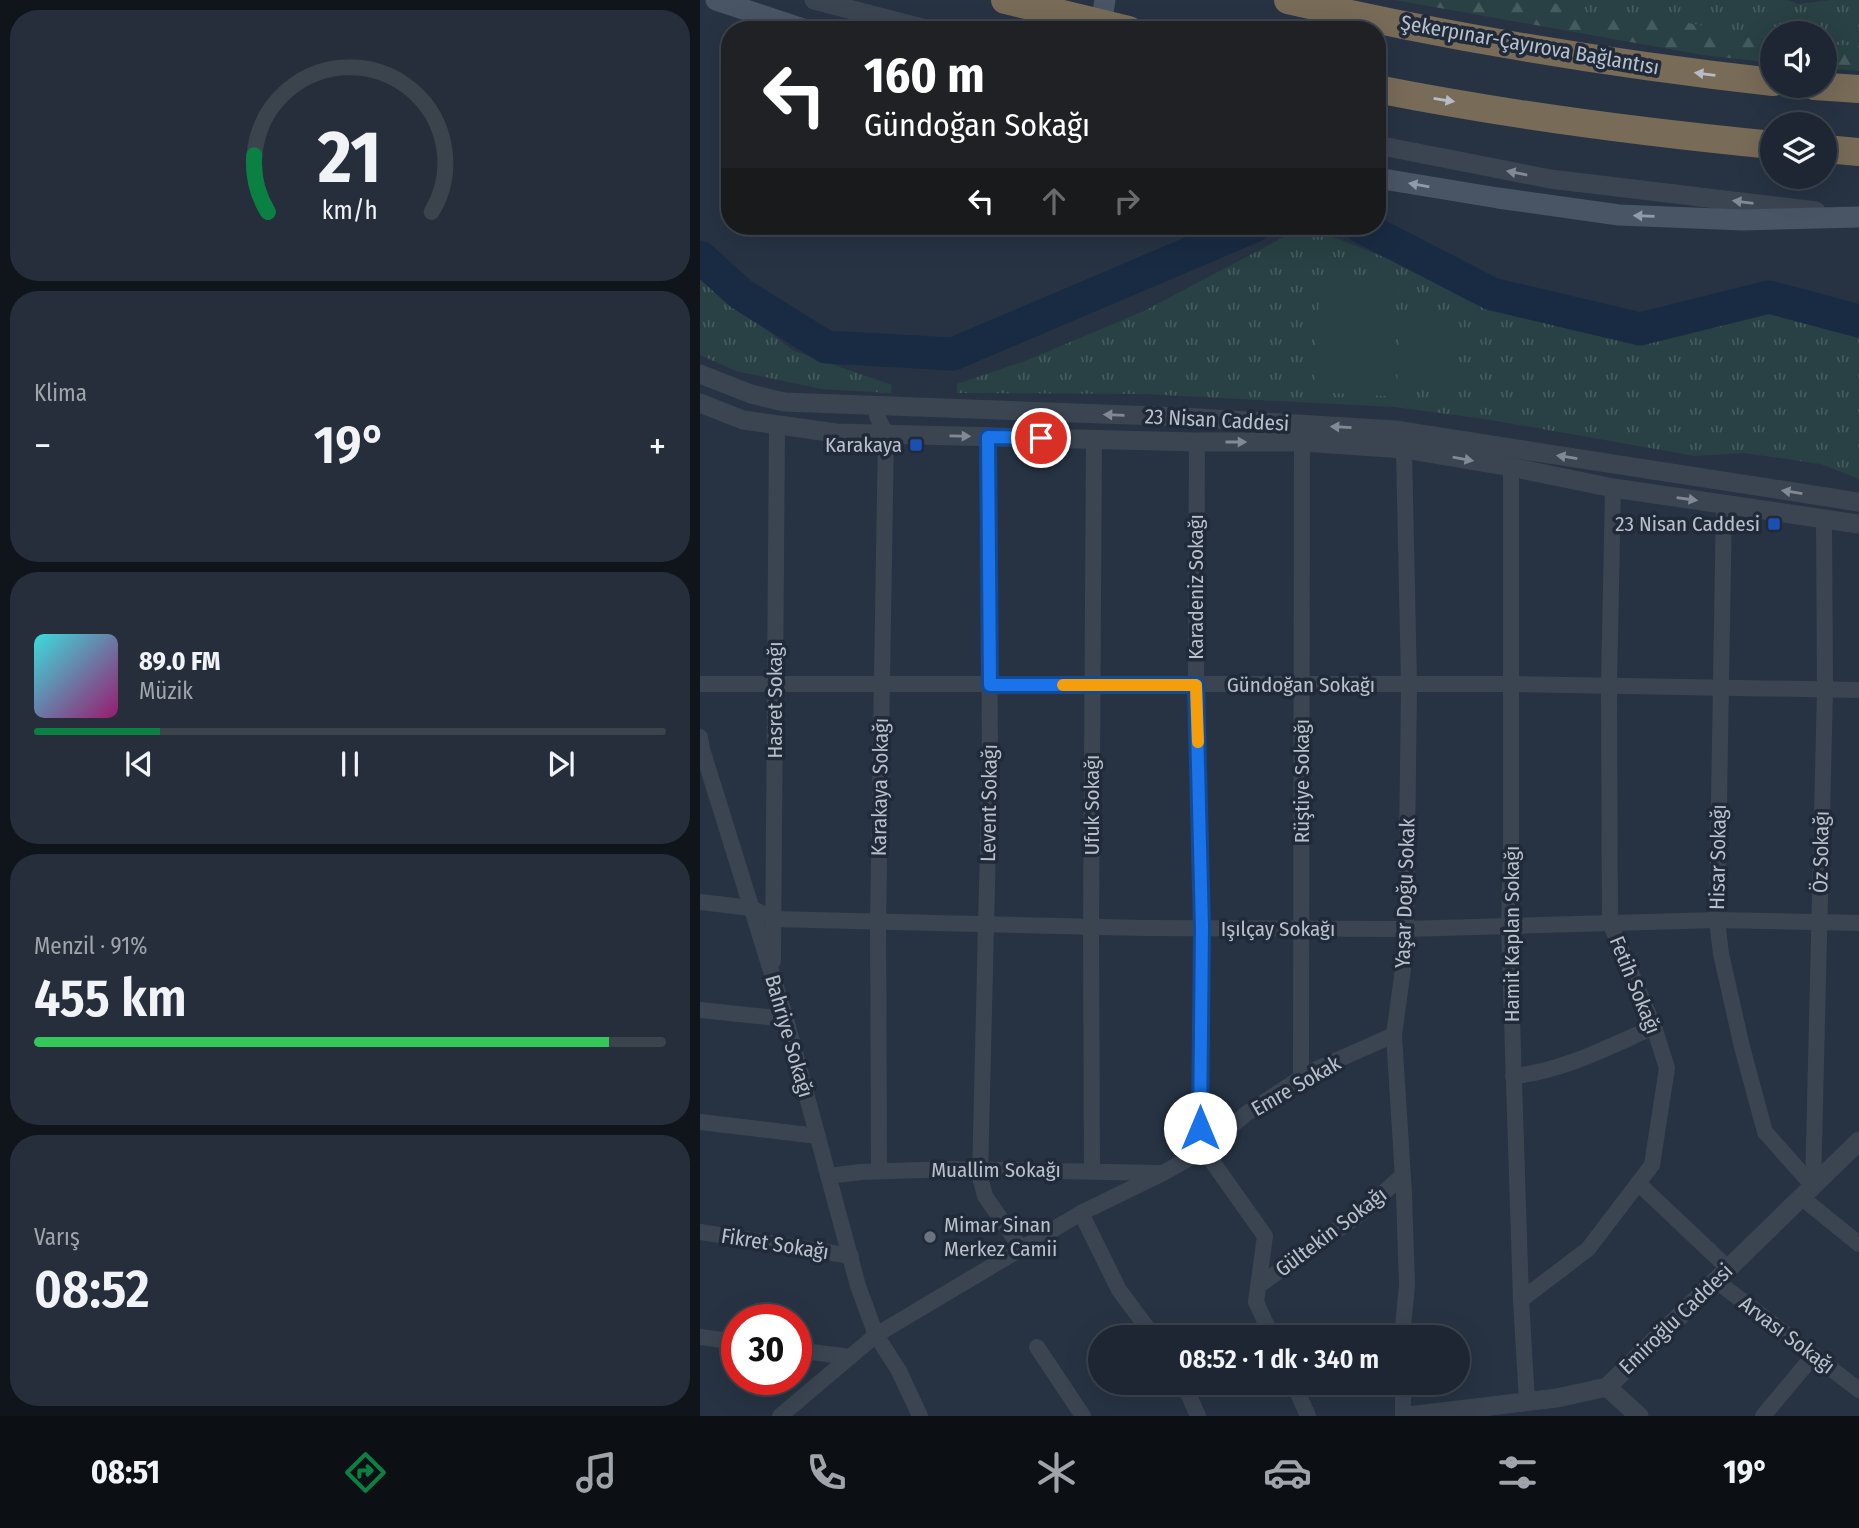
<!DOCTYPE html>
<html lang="tr">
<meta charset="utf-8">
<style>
body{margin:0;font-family:"Fira Sans Condensed",sans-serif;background:#252e3a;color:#f1f3f6;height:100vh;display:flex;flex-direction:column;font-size:26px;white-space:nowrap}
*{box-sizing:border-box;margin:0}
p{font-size:23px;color:#a0a5ac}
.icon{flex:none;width:38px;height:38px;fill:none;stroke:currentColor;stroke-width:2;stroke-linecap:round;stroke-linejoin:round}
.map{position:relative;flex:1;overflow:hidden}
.panel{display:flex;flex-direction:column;gap:10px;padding:10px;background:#10151c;width:700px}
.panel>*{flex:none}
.top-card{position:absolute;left:21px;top:21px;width:665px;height:214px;border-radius:28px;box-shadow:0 7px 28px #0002,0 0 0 2px #3b434d;background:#202124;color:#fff;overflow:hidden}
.fabs{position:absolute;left:1060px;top:21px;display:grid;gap:14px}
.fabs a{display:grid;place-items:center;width:77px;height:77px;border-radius:50%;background:#1d2632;box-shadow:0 7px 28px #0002,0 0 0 2px #3b434d;font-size:35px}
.speed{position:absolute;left:21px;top:1304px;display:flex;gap:14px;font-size:35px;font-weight:700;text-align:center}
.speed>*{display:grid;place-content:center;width:91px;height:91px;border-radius:50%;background:#1d2632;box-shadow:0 7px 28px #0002,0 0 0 2px #3b434d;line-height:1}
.speed .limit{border:10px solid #d22;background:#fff;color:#111}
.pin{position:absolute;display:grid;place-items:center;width:60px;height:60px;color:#fff;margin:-30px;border:4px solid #fff;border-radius:50%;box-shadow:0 2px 7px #0007}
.me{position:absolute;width:77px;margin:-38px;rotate:0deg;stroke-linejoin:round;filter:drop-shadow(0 0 5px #0008)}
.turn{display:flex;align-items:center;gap:24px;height:147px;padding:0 28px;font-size:32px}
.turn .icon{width:91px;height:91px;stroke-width:2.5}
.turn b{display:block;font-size:49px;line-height:60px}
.lanes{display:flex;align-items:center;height:66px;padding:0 28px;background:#0003;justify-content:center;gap:35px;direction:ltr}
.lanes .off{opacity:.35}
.big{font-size:52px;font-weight:600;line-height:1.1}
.panel .card{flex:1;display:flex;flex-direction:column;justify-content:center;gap:10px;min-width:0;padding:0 24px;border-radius:28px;background:#252e3a}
.panel .dial{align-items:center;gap:0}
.dial svg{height:182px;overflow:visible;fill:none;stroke:#3b434d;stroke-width:7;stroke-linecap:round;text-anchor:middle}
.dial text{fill:#f1f3f6;stroke:none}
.song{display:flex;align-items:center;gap:21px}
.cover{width:84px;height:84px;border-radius:10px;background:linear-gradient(135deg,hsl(180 70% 55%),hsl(320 70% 35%))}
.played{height:7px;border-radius:4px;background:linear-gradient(90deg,#0b8043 20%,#3b434d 20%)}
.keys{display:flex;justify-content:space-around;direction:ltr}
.heat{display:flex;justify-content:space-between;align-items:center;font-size:38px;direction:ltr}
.charge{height:10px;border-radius:5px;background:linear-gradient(90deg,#34c759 91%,#3b434d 0)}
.trip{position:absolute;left:388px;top:1325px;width:382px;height:70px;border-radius:35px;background:#1d2632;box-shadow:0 7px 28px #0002,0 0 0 2px #3b434d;font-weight:600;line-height:70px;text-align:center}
.dock{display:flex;height:112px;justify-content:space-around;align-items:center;background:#0c0f14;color:#a0a5ac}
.dock .icon{width:49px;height:49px}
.dock .current{color:#0b8043}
.dock b{font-size:32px;color:#f1f3f6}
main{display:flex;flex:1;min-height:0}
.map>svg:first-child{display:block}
.grass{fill:url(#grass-tufts)}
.forest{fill:url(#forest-firs)}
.garden{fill:#294144}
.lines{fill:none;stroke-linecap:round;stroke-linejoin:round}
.river{stroke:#192b42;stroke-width:33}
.minor{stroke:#3b4552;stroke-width:16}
.tertiary{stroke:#3b4552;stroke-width:19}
.secondary{stroke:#495465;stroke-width:21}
.motorway{stroke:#786b58;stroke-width:28}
.oneway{fill:#b5bcc6}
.oneway2{fill:#808995}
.oneway3{fill:#919aa8}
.route-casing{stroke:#114b97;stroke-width:18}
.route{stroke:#1a73e8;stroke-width:12}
.slow{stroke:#f59e0b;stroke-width:12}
.transit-dot{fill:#1a4fb4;stroke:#202a38;stroke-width:2.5}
.worship-dot{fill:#6b7280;stroke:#202a38;stroke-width:2.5}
.labels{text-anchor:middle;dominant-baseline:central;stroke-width:7;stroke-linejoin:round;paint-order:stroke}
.street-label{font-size:21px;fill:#b8c0cc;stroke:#202a38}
.poi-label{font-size:21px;fill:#b8c0cc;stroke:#202a38;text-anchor:end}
</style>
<main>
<section class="panel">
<div class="card dial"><svg viewBox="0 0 100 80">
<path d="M14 69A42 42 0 1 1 86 69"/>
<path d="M14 69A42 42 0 0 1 8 44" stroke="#0b8043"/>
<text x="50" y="56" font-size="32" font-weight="700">21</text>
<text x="50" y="72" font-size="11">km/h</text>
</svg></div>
<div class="card"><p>Klima</p>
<div class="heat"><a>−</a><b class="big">19°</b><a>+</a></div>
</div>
<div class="card">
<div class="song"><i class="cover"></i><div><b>89.0 FM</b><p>Müzik</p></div></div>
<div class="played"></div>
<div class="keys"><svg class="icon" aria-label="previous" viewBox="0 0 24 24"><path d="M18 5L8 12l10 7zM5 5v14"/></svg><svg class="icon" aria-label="pause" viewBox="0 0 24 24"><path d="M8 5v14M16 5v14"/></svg><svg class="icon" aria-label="next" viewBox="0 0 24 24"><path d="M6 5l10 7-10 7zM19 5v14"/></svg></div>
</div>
<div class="card"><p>Menzil · 91%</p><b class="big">455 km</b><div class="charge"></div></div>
<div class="card"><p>Varış</p><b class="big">08:52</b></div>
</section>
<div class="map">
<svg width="1159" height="1416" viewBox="0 0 1159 1416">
<defs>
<pattern id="grass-tufts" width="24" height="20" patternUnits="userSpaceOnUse" patternTransform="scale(1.75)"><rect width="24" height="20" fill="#294144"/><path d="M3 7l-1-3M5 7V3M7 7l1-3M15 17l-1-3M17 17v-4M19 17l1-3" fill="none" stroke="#465b5e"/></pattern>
<pattern id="forest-firs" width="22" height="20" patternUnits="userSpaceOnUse" patternTransform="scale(1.75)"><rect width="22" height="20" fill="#294144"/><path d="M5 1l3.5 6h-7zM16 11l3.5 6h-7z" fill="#465b5e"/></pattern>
</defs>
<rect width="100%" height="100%" fill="#273343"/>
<!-- grass -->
<g class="grass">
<polygon points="849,0 1087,0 1098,4 1131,0 1159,0 1159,45 1125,45 1125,33 1073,33 1073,42 949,14 890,14 862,7"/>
<polygon points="605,226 780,295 902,329 986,332 1069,311 1159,331 1159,479 1121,464 1044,453 995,456 785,419 694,407 445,394 257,393 257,384 325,361 444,311"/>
<polygon points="0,269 39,309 94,351 192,385 191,393 121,389 36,371 0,355"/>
</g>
<!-- forest -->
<g class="forest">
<polygon points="695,0 849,0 862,7 890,14 949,14 1073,42 1073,63 1003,55"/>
<polygon points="1125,45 1159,45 1159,71 1125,68"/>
</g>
<!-- garden -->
<g class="garden">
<polygon points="620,278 693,282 687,396 614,392"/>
<polygon points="700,310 754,313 750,389 697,387"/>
</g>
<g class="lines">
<!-- river -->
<g class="river">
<polyline points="660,226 792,294 940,329 1069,297 1159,321"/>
<polyline points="0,257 41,294 126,347 253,354 554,226"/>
</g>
<!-- minor -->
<g class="minor">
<polyline points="177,406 177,416 186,434 178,921 179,1171"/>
<polyline points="288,437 290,760 280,1177 285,1196 321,1248"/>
<polyline points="497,442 496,685 502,928 500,1128 504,1150 565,1236 556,1302 572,1337"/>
<polyline points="811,467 811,842 809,926 821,1300 827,1401"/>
<polyline points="1024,504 1017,920 1021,954 1042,1047 1065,1132 1113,1186"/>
<polyline points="0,684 811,684 1159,690"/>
<polyline points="0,737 2,749 86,1019 158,1286 176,1335 199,1371 220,1416"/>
<polyline points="0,902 51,908 73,919 444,928 706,929 1017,920 1159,923"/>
<polyline points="73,961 77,425"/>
<polyline points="0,1010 86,1019"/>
<path d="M 813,1076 C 864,1071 908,1047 954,1027"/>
<polyline points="601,1077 602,442"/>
<polyline points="0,1122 118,1136"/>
<polyline points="392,1171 391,927 394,439"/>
<polyline points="128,1176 161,1172 252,1169 461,1173"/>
<polyline points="938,1183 1028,1268"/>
<polyline points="1113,1186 1125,690 1124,519"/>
<polyline points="1101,1197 1159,1244"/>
<polyline points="381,1213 419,1290 454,1337"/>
<polyline points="0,1232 151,1256"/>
<polyline points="1015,1280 1159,1390"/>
<polyline points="558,1286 660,1214 702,1176"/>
<polyline points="821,1300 888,1249 952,1165 967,1068 954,1027 910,923 909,686 913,488"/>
<polyline points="0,1337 37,1342"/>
<polyline points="702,1337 707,1285 704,1194 694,1035 706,947 706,929 709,685 704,449"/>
<polyline points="337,1347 383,1416"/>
<polyline points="96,1350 150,1357"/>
<polyline points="483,1382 498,1416"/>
<polyline points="593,1382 608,1416"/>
<polyline points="703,1382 703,1416"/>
<polyline points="80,1416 176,1335 381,1213 463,1173 504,1150 547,1113 612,1071 694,1035"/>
<polyline points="1063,1416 1114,1355"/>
</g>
<!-- tertiary -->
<g class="tertiary">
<polyline points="114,0 230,30"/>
<polyline points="677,145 850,179 1116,211"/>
<polyline points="0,374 51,394 84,402 483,417 695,430 1159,502"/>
<polyline points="0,403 43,420 136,433 497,442 602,442 704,449 811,467 913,488 1159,524"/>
<polyline points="907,1387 939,1416"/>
<polyline points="708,1416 857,1398 907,1387 1159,1141"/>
</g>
<!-- secondary -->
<g class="secondary">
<polyline points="16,0 106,30"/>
<polyline points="400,30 405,0"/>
<polyline points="677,178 798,198 919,215 1043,220 1159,217"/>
</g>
<!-- motorway -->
<g class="motorway">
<polyline points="305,0 429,30"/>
<path d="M 588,0 C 747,37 910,64 1073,82"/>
<polyline points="1114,86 1159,89"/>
<path d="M 677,89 C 808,115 940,132 1073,145"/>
<polyline points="1125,149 1159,152"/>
</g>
</g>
<!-- one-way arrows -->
<defs><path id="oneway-solid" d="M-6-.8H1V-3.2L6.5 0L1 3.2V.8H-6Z" transform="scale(1.75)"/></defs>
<g class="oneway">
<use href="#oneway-solid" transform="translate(1005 74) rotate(-173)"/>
<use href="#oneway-solid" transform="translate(744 100) rotate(9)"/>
</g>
<g class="oneway2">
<use href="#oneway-solid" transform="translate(817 173) rotate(-169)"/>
<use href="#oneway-solid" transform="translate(1043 202) rotate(-173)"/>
<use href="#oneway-solid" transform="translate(414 415) rotate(-178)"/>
<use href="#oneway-solid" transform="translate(641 427) rotate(-177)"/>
<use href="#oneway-solid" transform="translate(260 436) rotate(1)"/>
<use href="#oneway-solid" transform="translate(536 442)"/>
<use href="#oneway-solid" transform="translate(867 457) rotate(-171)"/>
<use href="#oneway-solid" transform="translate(763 459) rotate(10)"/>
<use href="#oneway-solid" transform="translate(1092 492) rotate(-171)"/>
<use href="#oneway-solid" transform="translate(987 499) rotate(8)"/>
</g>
<g class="oneway3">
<use href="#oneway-solid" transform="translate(719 185) rotate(-170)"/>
<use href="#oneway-solid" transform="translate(944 216) rotate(-178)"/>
</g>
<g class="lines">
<!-- route casing -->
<g class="route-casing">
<polyline id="route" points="341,438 288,437 290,685 496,685 502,928 500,1128"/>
</g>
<!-- route -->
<use href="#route" class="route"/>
<!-- slow -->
<polyline class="slow" points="363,685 496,685 498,742"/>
</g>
<!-- markers -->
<g class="transit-dot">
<rect x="209" y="438" width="14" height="14" rx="3.5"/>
<rect x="1067" y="517" width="14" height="14" rx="3.5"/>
</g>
<circle class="worship-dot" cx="230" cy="1237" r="7"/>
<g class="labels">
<!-- street labels -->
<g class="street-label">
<text transform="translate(830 45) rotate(10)">Şekerpınar-Çayırova Bağlantısı</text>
<text transform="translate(517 420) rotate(3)">23 Nisan Caddesi</text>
<text transform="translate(496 587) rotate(-90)">Karadeniz Sokağı</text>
<text x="601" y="685">Gündoğan Sokağı</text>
<text transform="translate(75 700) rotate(-90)">Hasret Sokağı</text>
<text transform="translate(602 781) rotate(-90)">Rüştiye Sokağı</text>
<text transform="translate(180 787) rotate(-89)">Karakaya Sokağı</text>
<text transform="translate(289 803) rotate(-89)">Levent Sokağı</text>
<text transform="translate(392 805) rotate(-90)">Ufuk Sokağı</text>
<text transform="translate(1121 852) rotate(-89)">Öz Sokağı</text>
<text transform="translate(1018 857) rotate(-89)">Hisar Sokağı</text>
<text transform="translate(705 893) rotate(-88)">Yaşar Doğu Sokak</text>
<text x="578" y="929">Işılçay Sokağı</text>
<text transform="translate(812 934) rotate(-90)">Hamit Kaplan Sokağı</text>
<text transform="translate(935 985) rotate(68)">Fetih Sokağı</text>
<text transform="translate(89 1036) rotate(74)">Bahriye Sokağı</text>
<text transform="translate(596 1086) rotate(-30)">Emre Sokak</text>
<text x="296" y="1170">Muallim Sokağı</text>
<text transform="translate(631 1232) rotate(-37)">Gültekin Sokağı</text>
<text transform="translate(75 1244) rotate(9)">Fikret Sokağı</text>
<text transform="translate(976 1319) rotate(-44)">Emiroğlu Caddesi</text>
<text transform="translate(1087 1335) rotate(37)">Arvası Sokağı</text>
</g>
<!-- poi labels -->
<g class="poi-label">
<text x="202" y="445">Karakaya</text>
<text x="1060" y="524">23 Nisan Caddesi</text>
<text x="244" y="1225" text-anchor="start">Mimar Sinan<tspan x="244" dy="24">Merkez Camii</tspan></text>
</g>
</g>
</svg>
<div class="fabs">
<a><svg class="icon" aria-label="sound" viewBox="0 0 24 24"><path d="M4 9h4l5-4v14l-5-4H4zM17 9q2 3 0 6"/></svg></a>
<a><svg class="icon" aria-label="layers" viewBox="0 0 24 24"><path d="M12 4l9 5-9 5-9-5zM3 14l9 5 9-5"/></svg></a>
</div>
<div class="speed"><div class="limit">30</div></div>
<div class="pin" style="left:341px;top:438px;background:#d93025"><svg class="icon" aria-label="arrive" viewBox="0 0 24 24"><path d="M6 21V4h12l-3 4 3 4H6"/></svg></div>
<svg class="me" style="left:500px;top:1128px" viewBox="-20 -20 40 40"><circle r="19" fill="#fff"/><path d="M0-13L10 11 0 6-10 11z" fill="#1a73e8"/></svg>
<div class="trip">08:52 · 1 dk · 340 m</div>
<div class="top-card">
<div class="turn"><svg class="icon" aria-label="left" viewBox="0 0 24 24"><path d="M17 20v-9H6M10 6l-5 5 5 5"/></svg><div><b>160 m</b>Gündoğan Sokağı</div></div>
<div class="lanes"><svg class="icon" aria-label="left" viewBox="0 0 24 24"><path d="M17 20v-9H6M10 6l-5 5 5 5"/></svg><svg class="icon off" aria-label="ahead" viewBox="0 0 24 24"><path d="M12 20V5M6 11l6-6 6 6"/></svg><svg class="icon off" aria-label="right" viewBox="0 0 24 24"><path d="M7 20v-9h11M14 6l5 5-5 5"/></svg></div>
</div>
</div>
</main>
<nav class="dock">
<b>08:51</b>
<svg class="icon current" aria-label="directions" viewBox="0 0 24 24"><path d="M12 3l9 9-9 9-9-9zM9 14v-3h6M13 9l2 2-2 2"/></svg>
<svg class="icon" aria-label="music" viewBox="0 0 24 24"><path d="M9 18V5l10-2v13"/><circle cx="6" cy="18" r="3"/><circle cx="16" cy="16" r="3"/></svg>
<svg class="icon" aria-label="phone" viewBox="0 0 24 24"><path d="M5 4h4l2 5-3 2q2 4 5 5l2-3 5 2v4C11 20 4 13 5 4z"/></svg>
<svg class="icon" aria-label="climate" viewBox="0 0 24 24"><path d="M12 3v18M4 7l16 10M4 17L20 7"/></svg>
<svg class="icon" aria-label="car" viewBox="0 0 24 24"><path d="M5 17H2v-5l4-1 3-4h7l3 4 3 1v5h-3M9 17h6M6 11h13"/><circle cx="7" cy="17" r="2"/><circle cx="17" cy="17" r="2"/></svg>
<svg class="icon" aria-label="filters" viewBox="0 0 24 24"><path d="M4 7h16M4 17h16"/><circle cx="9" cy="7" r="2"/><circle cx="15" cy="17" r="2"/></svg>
<b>19°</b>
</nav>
